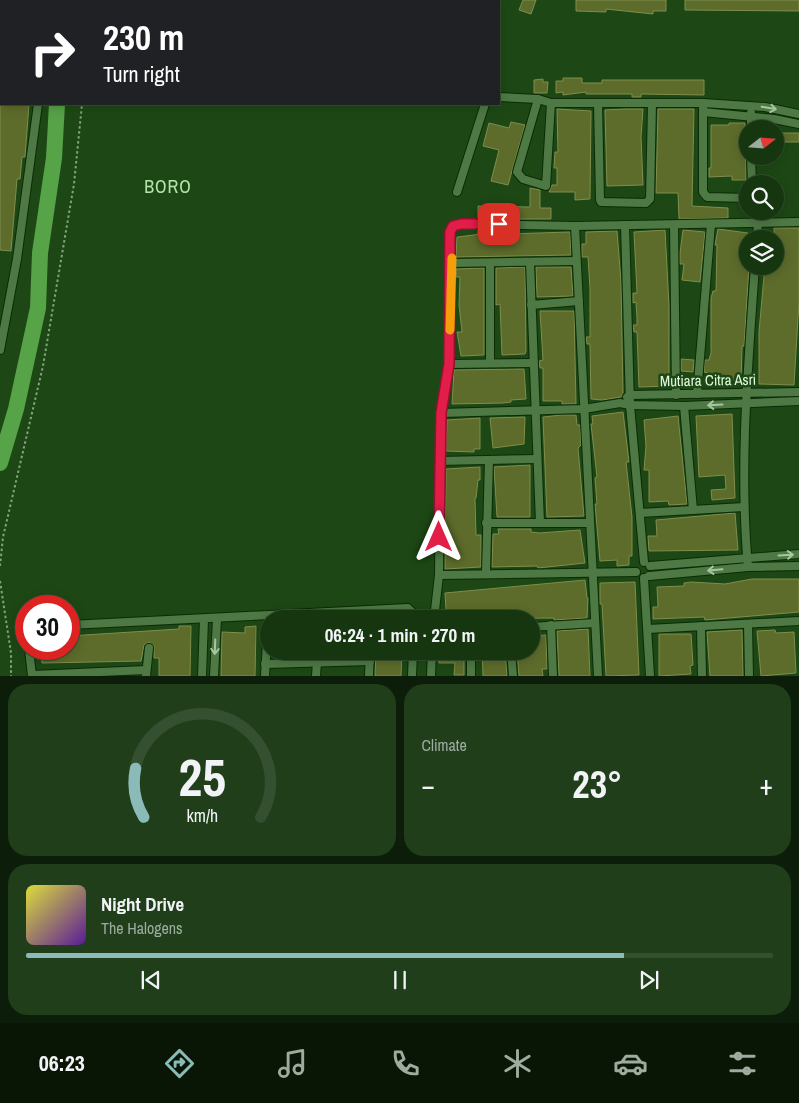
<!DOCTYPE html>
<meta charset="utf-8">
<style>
body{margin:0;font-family:"Archivo Narrow",sans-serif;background:#1f3e19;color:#f1f3f6;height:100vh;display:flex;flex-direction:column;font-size:19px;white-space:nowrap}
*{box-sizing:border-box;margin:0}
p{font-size:16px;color:#9eab9f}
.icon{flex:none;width:28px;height:28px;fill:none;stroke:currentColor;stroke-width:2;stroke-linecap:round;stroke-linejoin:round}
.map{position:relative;height:676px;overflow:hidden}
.drawer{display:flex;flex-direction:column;gap:8px;padding:8px;background:#0c1e09;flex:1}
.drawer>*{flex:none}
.banner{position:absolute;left:0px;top:0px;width:500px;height:105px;box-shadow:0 2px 12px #0003,0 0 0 1px #355030;background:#202124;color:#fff;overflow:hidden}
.needle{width:32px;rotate:73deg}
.buttons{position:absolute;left:739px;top:120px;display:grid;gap:10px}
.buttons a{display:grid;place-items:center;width:45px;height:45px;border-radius:50%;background:#163610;box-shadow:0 2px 12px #0003,0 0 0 1px #355030;font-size:25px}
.speed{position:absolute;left:15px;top:595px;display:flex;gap:10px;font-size:25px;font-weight:700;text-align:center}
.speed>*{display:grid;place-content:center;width:65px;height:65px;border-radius:50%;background:#163610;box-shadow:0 2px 12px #0003,0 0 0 1px #355030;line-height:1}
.speed .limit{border:8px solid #d22;background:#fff;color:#111}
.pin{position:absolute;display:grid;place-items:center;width:42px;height:42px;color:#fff;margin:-21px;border-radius:10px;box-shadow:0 2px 8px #0006}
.me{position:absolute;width:55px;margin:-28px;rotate:0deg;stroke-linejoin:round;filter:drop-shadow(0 0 4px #0008)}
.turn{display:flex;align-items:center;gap:18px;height:105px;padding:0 20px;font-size:22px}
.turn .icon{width:65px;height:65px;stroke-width:2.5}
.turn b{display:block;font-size:35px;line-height:42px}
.big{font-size:38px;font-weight:700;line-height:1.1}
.drawer .tile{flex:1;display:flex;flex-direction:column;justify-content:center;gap:8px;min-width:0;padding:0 18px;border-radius:20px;background:#1f3e19}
.drawer .dial{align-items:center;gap:0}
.dial svg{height:130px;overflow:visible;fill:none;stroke:#355030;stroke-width:7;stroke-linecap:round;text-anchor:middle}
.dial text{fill:#f1f3f6;stroke:none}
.song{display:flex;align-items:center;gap:15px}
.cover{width:60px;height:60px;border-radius:8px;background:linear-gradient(135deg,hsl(60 70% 55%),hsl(270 70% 35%))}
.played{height:5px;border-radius:2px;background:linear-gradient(90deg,#8bbbb9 80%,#355030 80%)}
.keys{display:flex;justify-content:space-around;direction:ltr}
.heat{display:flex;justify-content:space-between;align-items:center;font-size:28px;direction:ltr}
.drawer .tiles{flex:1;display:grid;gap:8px;grid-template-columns:1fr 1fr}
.tile:last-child{grid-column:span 2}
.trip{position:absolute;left:260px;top:610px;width:280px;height:50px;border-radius:25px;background:#163610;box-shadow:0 2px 12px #0003,0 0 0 1px #355030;font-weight:700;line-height:50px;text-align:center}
.tabs{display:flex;height:80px;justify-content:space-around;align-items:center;background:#091606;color:#9eab9f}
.tabs .icon{width:35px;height:35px}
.tabs .active{color:#8bbbb9}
.tabs b{font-size:22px;color:#f1f3f6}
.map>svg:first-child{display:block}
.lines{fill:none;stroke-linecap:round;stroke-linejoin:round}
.river{stroke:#56a348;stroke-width:16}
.building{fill:#5d6c2b;stroke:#7e8e4d}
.street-casing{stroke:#0b2c05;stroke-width:10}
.path{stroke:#82a37c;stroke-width:2;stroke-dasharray:2.5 2.5;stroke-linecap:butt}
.street{stroke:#4e7945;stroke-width:8}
.oneway{stroke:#a6c6a0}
.route-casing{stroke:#92132f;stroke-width:12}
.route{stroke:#e11d48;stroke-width:9}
.slow{stroke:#f59e0b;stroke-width:9}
.labels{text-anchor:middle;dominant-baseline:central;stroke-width:5;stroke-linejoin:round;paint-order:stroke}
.street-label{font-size:15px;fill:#e1f9dc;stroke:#1d4815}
.quarter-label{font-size:18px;letter-spacing:1px;fill:#b5e5ac;stroke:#1d4815}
</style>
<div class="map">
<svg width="799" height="676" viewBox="0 0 799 676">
<rect width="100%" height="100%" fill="#1d4815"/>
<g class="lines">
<!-- river -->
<g class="river">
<polyline points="72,1 72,0"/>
<polyline points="0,463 16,409 38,308 40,253 54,158 57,104"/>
</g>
</g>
<!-- building -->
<g class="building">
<polygon points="523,0 536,0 531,14 519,10"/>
<polygon points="576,0 666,0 666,11 653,11 653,14 606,9 606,12 576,11"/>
<polygon points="685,0 799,0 799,11 685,10"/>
<polygon points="563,78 582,78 582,83 602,83 602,80 704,80 704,95 641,94 641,97 632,97 632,94 586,94 586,92 563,95 563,92 556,93 556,81 563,81"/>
<polygon points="543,79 543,82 548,82 547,93 534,93 534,80"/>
<polygon points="0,104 29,104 25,157 22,157 20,179 17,179 11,251 0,250"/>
<polygon points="557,109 591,111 590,199 575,200 575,192 549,192 552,185 557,185 557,168 554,168 555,152 558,152"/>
<polygon points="625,109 643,109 641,137 643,185 607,186 605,110"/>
<polygon points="658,109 694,109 692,206 728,208 728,218 679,219 678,193 656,193"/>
<polygon points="511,122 525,125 508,185 491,181 499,150 483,146 489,123 509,128"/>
<polygon points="729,123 745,123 746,180 732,180 732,176 709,177 709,168 711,168 711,125 729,125"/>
<rect x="777" y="133" width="22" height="9"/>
<polygon points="530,188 540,190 540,208 551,208 551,219 478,219 478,206 530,207"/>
<polygon points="774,228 799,228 799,301 794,385 759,384 759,332 764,276 767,266 775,266"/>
<polygon points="718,229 748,233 748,266 749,266 744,346 742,346 741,385 726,384 725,387 708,385 708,373 704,372 705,360 709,360 711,353 711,298 713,291 716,291 717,245 715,245"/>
<polygon points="478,230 505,230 507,234 570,232 571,255 456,257 457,237 474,235 478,234"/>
<polygon points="665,230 669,306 669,386 639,387 637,332 634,332 633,325 637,325 637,318 636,302 633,303 633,293 637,293 634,232"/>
<polygon points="683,230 705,232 700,282 682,280 684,264 680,264 680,253"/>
<polygon points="617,231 621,282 623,393 621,397 602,400 591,399 590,344 587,344 586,337 590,337 590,288 588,257 582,257 582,244 586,244 586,232"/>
<polygon points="525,267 526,351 525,354 502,355 500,304 496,305 496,268"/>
<polygon points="536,267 571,267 573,296 537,297"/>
<polygon points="484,268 484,355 461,356 457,332 462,332 459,305 460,277 456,277 456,269"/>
<polygon points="540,311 574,311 576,404 562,404 562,401 543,401 543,368 540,368 539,361 543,360"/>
<polygon points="681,359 694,360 693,372 681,371"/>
<polygon points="524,369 526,399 511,400 511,402 503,403 452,404 454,370"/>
<polygon points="623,412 629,462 626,462 632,517 632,556 629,556 629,565 617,566 617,560 600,561 595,504 597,504 595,478 597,477 591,424 593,424 592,416"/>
<polygon points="732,414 735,498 712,500 711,490 726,489 725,475 699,477 696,416"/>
<polygon points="562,415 576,415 577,425 580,425 581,445 578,448 584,516 547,517 543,417"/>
<polygon points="678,416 687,504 669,505 668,501 649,502 649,470 644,470 646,446 644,420"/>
<polygon points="525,417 524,444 493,448 490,418"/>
<polygon points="480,418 480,449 474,449 474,452 446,451 447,420"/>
<polygon points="530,465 530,517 497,517 494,467"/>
<polygon points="480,467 480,480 478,480 476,498 475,498 476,535 481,535 481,567 445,569 446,469"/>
<polygon points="735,513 738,550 649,551 648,536 657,536 656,520"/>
<polygon points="498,529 531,529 531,532 539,533 580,530 585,563 538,568 537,566 492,567 493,534 499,534"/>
<polygon points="752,579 799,579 799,612 705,620 704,617 653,619 653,607 658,607 657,587 684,586 684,583 691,582 725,584"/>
<polygon points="585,580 587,598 588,598 587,618 554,620 554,618 440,619 441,610 446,610 445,593"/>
<polygon points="635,582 639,675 606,676 602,604 600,604 600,583"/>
<polygon points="179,626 191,626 190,676 159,676 159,658 154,658 154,646 149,642 144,645 141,661 42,663 41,652 69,651 69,636 179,629"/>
<polygon points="256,626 255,676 221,676 222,632 245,633 245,627"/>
<polygon points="588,629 590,676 559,676 557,631"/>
<polygon points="742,630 743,676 710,676 707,632"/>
<polygon points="775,630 776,633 794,632 796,673 761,676 757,631"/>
<polygon points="659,634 691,634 693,665 690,666 691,674 659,676"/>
<polygon points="546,635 547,669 542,669 543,676 519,676 517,651 531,651 531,636"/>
<polygon points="376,651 402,651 401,676 375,676"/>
<polygon points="454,651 464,651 464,675 454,675 455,663 439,663 438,653 454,653"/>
<polygon points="482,651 505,651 507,676 483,676"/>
</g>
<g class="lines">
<!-- street casing -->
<g class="street-casing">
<g id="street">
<polyline points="51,1 51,0"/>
<polyline points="91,1 92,0"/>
<polyline points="499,97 538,99 551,103 703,103 703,192 707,197 748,198"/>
<polyline points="538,99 517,172 523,179 546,186 551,103"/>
<polyline points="598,103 600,200 601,202 646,203 650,199 652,103"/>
<polyline points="703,103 765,107 799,114"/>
<polyline points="703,112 774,119 799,124"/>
<polyline points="751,113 751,129"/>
<polyline points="751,156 752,184"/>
<polyline points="457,192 485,104"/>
<polyline points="625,225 630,405 644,562"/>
<polyline points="674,225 676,395"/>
<polyline points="575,226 598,676"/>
<polyline points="757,239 758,223"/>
<polyline points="452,263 576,261"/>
<polyline points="530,263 540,523"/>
<polyline points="531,305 579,301"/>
<polyline points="0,350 17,259 38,104"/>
<polyline points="490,363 490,264"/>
<polyline points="449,364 533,363"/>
<polyline points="697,394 711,224"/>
<polyline points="627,397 630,395 799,392"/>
<polyline points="684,406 693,510"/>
<polyline points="441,413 584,409 620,403 630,405 684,406 799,401"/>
<polyline points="439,461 537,459"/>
<polyline points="640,513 744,507"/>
<polyline points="486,523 590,523"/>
<polyline points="650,566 799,554"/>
<path d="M 748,567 C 739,467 748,366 755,266"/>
<polyline points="486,573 489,460"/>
<polyline points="439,575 636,572"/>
<polyline points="649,576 748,567 799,566"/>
<polyline points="644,578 650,676"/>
<polyline points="434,619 439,575 441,413 449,364 451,232 453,227 461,224 575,226 799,222"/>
<polyline points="748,624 749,676"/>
<polyline points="69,625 408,608 414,614 414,619"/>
<polyline points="551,625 553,676"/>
<polyline points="701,626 702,676"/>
<polyline points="531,627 595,623"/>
<polyline points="648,629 799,621"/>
<polyline points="29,649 32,676"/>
<polyline points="511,651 513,676"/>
<polyline points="265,664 370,661"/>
<polyline points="32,675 146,670"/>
<polyline points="146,676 149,648"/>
<polyline points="202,676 204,619"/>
<polyline points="214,676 217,619"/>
<polyline points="265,676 267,642"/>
<polyline points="316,676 317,662"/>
<polyline points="369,676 370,651"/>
<polyline points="412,676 413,651"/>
<polyline points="431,676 432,651"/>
<polyline points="471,676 471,651"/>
</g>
</g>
<!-- path -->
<g class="path">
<polyline points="0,566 3,537 43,366 74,184 82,104"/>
<polyline points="0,581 11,653 11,676"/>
</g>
<!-- street -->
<use href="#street" class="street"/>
</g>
<!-- one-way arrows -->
<defs><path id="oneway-shaft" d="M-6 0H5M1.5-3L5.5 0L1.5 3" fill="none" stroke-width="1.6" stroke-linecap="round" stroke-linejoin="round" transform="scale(1.25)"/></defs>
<g class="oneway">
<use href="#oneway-shaft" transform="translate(769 108) rotate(10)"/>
<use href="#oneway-shaft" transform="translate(715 405) rotate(177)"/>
<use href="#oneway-shaft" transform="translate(786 555) rotate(-3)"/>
<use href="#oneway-shaft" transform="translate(715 570) rotate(175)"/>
<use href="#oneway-shaft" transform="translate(215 647) rotate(92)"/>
</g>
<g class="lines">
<!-- route casing -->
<g class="route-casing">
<polyline id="route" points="439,537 441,413 449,364 450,232 453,226 461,224 499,224"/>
</g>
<!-- route -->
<use href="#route" class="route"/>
<!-- slow -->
<polyline class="slow" points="450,330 452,258"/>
</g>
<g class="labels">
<!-- street labels -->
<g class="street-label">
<text transform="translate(708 380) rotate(-1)">Mutiara Citra Asri</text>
</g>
<!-- quarter labels -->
<g class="quarter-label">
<text x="168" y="186">BORO</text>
</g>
</g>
</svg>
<div class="buttons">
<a><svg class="needle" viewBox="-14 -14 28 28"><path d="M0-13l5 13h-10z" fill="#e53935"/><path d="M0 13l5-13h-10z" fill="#9eab9f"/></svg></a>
<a><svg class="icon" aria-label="search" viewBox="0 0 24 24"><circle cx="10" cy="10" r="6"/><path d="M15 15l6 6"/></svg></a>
<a><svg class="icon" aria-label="layers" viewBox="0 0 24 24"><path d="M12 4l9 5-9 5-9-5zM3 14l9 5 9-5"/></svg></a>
</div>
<div class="speed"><div class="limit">30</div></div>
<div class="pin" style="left:499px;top:224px;background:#d93025"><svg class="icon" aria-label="arrive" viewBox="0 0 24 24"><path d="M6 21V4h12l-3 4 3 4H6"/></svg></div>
<svg class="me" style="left:439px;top:537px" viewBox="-20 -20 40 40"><path d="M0-17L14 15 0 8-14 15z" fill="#e11d48" stroke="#fff" stroke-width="4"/></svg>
<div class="trip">06:24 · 1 min · 270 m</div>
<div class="banner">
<div class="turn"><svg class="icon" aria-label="right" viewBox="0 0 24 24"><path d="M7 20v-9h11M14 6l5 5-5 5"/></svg><div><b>230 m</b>Turn right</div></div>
</div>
</div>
<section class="drawer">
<div class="tiles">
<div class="tile dial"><svg viewBox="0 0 100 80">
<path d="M14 69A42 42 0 1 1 86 69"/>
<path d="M14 69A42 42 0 0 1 9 39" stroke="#8bbbb9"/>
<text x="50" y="56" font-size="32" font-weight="700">25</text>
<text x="50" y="72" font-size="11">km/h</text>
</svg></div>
<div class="tile"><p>Climate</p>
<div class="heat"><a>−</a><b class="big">23°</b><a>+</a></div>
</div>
<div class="tile">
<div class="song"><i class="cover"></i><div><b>Night Drive</b><p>The Halogens</p></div></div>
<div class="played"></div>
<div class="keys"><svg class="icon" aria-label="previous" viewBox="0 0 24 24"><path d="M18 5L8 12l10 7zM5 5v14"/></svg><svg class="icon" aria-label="pause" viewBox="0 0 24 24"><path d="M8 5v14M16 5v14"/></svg><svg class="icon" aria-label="next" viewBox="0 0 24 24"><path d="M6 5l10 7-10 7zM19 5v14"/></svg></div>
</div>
</div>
</section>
<nav class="tabs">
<b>06:23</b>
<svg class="icon active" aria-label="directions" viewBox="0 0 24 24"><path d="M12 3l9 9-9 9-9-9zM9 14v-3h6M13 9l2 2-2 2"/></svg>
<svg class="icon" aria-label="music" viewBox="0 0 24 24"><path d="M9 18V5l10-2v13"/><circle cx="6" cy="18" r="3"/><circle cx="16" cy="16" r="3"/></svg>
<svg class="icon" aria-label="phone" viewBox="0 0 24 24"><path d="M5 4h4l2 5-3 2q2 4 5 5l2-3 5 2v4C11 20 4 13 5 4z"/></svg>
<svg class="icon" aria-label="climate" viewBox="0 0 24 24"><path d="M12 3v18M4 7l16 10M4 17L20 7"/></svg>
<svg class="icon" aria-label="car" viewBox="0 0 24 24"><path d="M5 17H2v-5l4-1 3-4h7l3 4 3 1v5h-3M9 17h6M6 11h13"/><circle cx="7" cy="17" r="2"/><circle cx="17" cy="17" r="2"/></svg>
<svg class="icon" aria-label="filters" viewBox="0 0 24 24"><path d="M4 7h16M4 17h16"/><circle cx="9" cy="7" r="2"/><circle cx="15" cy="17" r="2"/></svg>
</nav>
